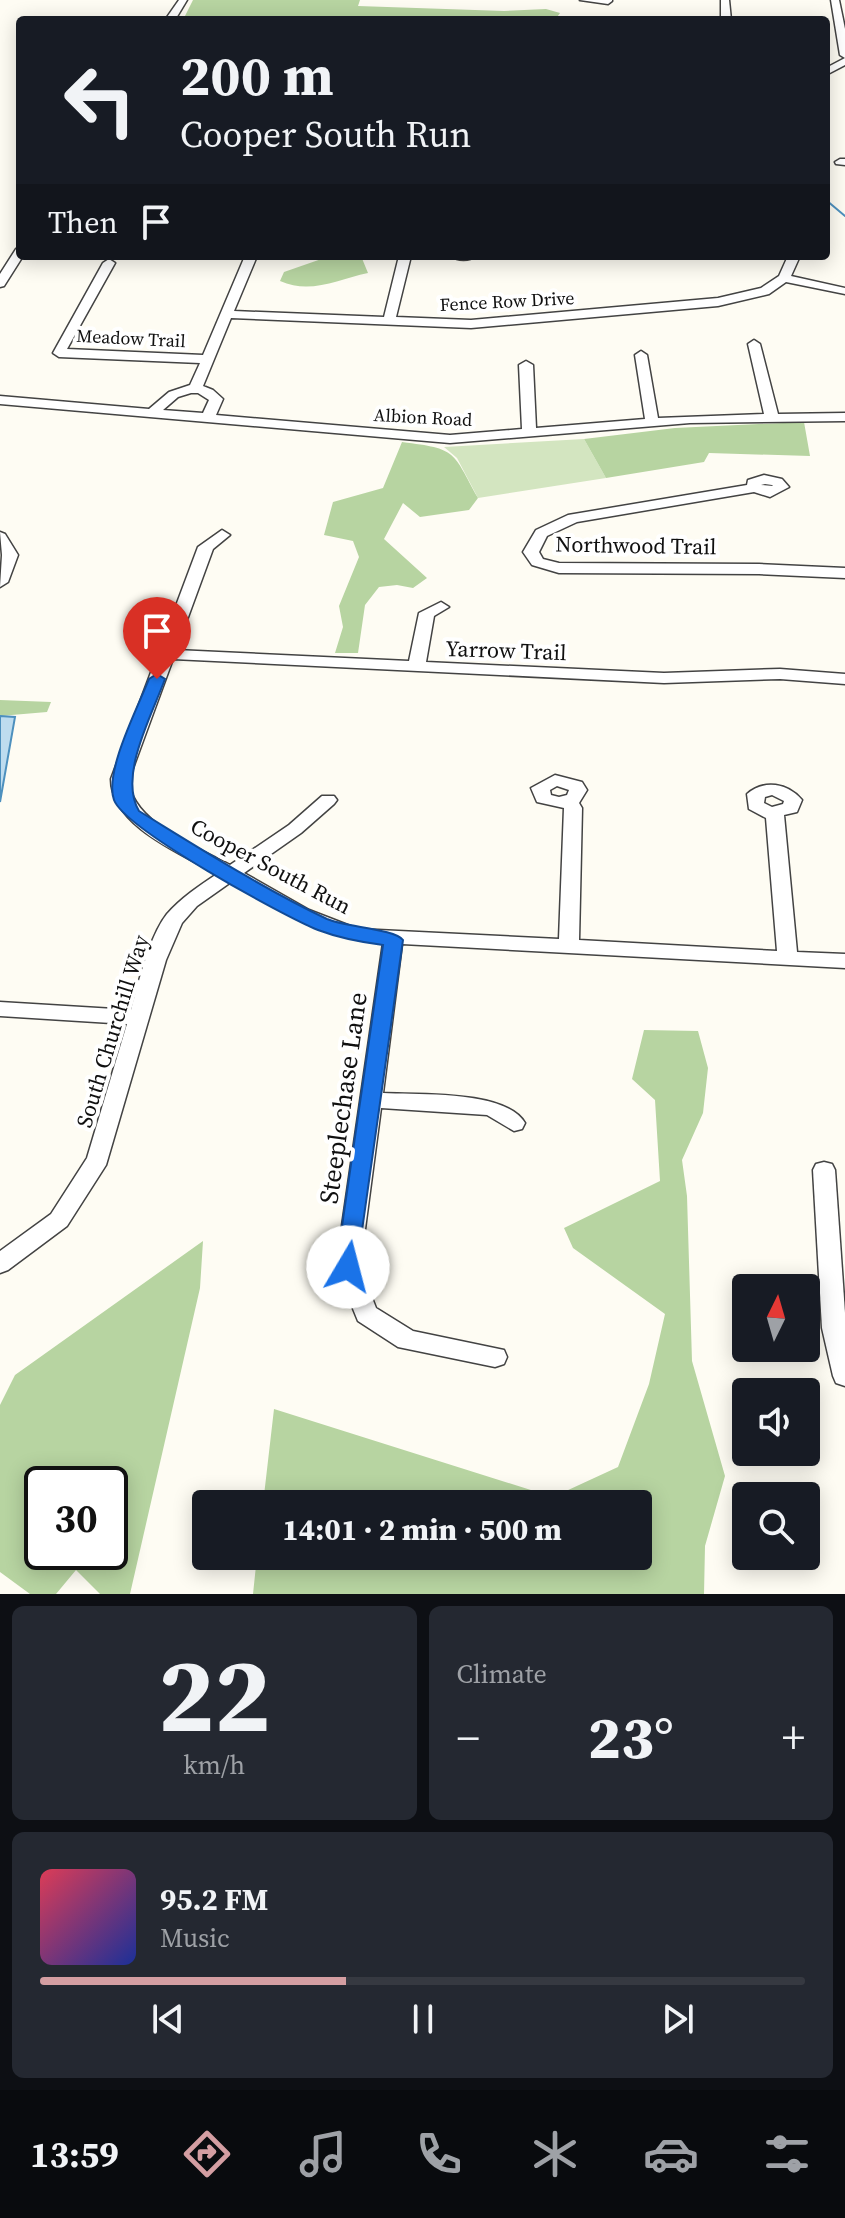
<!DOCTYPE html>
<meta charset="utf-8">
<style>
body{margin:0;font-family:"Source Serif 4",serif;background:#242831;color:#f1f3f6;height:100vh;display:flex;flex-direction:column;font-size:30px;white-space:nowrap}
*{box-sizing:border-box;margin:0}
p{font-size:26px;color:#9ea1a6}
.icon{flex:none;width:44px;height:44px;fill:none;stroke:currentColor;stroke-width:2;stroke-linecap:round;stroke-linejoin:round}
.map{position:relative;height:1594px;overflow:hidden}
.panel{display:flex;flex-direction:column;gap:12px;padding:12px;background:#0d0f14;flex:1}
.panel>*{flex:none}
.banner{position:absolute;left:16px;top:16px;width:814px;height:244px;border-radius:8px;box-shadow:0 4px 20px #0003;background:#171b24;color:#f1f3f6;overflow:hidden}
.needle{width:52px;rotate:5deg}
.fabs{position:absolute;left:732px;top:1274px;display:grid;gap:16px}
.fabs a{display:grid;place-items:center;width:88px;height:88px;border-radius:8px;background:#171b24;box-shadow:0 4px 20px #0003;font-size:40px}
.speed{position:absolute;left:24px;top:1466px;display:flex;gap:16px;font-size:40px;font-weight:700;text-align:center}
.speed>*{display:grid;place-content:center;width:104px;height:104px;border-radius:50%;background:#171b24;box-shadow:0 4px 20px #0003;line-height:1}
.speed .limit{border:4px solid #111;border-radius:12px;background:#fff;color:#111}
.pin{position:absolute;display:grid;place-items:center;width:68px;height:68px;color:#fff;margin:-82px -34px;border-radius:50% 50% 50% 0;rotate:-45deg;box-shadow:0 0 8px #0007}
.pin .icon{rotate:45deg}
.me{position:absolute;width:88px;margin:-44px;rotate:8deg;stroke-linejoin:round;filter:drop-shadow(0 0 6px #0008)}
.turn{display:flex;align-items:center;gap:28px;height:168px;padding:0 32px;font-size:36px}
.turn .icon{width:104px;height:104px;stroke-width:2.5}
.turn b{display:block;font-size:56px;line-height:68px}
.then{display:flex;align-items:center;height:76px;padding:0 32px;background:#0003;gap:16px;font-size:30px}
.big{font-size:60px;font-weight:800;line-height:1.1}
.panel .widget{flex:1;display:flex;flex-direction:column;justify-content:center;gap:12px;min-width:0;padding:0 28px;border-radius:12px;background:#242831}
.panel .dial{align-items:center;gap:0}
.dial b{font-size:104px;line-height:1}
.song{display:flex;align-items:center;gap:24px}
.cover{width:96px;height:96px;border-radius:12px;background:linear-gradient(135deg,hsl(350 70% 55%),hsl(230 70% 35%))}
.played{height:8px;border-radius:4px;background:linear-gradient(90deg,#d49ea2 40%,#363941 40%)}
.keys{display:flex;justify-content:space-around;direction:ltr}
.heat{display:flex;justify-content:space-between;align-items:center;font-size:44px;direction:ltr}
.panel .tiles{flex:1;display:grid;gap:12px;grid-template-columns:1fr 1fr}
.widget:last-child{grid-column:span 2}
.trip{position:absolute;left:192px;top:1490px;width:460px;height:80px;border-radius:8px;background:#171b24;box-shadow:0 4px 20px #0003;font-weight:800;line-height:80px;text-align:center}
.tab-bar{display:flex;height:128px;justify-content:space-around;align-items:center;background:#090b0e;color:#9ea1a6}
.tab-bar .icon{width:56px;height:56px}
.tab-bar .selected{color:#d49ea2}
.tab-bar b{font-size:36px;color:#f1f3f6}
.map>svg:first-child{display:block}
.green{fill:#d3e5c0}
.forest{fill:#b7d4a1;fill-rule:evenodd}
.water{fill:#bedcef;stroke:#4d90be;stroke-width:2}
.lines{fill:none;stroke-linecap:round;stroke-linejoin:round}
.stream{stroke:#4d90be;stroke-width:2}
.minor-casing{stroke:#434343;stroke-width:3}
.minor{fill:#fff;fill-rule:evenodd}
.route{fill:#1a73e8;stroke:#114b97;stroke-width:2}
.labels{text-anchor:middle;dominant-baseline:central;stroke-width:8;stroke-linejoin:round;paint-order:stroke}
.far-street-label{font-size:18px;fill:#101010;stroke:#fff}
.street-label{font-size:22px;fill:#101010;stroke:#fff}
.near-street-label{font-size:26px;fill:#101010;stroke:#fff}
</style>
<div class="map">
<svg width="845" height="1594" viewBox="0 0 845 1594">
<rect width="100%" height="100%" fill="#fefcf3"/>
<!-- green -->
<polygon class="green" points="584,439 606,478 478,498 457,458 444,447"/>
<!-- forest -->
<g class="forest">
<polygon points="193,0 360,0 358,6 504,11 546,9 560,13 555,20 183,20"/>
<path d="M 330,256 L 361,256 L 368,273 C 338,279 311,295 280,281 L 284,272 Z"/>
<polygon points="804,422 810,456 709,453 704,462 606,478 584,439 675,428"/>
<path d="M 402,442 C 458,449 452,451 478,498 L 469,510 L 420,517 L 403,503 L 384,539 L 427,578 L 413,588 L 397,585 L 379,587 L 365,605 L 358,653 L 335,653 L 343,627 L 339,606 L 359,557 L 353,541 L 324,535 L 333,502 L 383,488 Z"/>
<polygon points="0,700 51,702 47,712 0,716"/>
<polygon points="644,1030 698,1031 708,1068 703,1113 682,1160 687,1196 692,1361 725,1476 705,1546 704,1594 253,1594 257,1556 638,1556 638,1504 263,1504 274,1409 553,1497 618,1467 649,1384 665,1314 573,1248 564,1228 660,1181 655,1100 632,1079"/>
<path d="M 203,1241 L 200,1288 L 130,1594 L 100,1594 L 76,1570 L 56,1594 L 30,1594 L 0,1572 L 0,1405 L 15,1375 ZM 110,1484 L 110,1552 L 42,1552 L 42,1484 Z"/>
</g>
<!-- water -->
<polygon class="water" points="0,716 15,717 0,802"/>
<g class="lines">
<!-- stream -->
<polyline class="stream" points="826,200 845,216"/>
<!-- minor casing -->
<g class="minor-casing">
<g id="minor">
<polygon points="179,0 187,0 175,20 165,20"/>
<polygon points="580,0 612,0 612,1 608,4"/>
<polygon points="721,0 729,0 731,20 721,20"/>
<polygon points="831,0 839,0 845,29 845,58 840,55"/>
<polygon points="845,58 845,65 826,75 826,68"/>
<polygon points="840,159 845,159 845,165 836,164 835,162"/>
<polygon points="20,248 20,256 23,256 4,286 0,287 0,274 16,249"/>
<path d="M 245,256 L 257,256 L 234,311 L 384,317 L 399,256 L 411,256 L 396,317 L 471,320 L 718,298 L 761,288 L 779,276 L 788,256 L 800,256 L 791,276 L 845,288 L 845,294 L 786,282 L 769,294 L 718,306 L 471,328 L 231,318 L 203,386 L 213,390 L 223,399 L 216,415 L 450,435 L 522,429 L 519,365 L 526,361 L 533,365 L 536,428 L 645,419 L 635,355 L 641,351 L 647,355 L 658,418 L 764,414 L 748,344 L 754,340 L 760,344 L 778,414 L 845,413 L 845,421 L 690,423 L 450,443 L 0,404 L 0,396 L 149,409 L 169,392 L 190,385 L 200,363 L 59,357 L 53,353 L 103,263 L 109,259 L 115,263 L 67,349 L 203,355 ZM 191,393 L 198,393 L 209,400 L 203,413 L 163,410 L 178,397 Z"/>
<path d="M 452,256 L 475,256 C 470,261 457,261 452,256 Z"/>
<path d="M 764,475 L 782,479 L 789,487 L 770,497 L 754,492 L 577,522 L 547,536 L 539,552 L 543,559 L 559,563 L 759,564 L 845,568 L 845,578 L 759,574 L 559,573 L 532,565 L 523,552 L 536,530 L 568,515 L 747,485 L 748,480 ZM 765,484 L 772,485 L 773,486 L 761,485 Z"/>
<path d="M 222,530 L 230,535 L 213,549 L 176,650 L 409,661 L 419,613 L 441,602 L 449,607 L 434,616 L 426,662 L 664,673 L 780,669 L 845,674 L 845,684 L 780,679 L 664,683 L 173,659 L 129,779 C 129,821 197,847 230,865 L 289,825 L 322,796 L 334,796 L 337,800 L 334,804 L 301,833 L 244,873 L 309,910 L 358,929 L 559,939 L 564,808 L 537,802 L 531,788 L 555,775 L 582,782 L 587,790 L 579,803 L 582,808 L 579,940 L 777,951 L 766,818 L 749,809 L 747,794 C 764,779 788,783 802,800 L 797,812 L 784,815 L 797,952 L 845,954 L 845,968 L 402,944 L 383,1093 C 418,1095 506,1090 525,1123 L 522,1129 L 514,1131 L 487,1115 L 381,1108 L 360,1267 L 376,1308 L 413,1331 L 504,1350 L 507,1357 L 504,1364 L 495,1367 L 398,1347 L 358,1321 L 336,1267 L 383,943 C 327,940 279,909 231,882 L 197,906 L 182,923 L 166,960 L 106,1165 L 67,1226 L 8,1270 L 0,1273 L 0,1251 L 51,1214 L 87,1158 L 127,1024 L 0,1016 L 0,1002 L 131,1010 C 139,982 149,937 167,914 C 181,898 199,886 217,874 C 182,854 111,826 111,779 L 198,547 ZM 557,786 L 569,790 L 567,795 L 559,797 L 551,795 L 550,790 ZM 772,795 L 784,801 L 783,804 L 772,807 L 764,803 L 765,797 Z"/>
<polygon points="0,532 5,534 18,555 8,582 0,587 2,555"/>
<polygon points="824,1162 832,1164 835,1170 845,1313 845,1386 836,1383 833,1376 822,1328 813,1170 816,1164"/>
</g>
</g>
<!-- minor -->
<use href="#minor" class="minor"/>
</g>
<!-- route -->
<path class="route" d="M 157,674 L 165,679 C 152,715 118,776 139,811 C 201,849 262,888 327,919 C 345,927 395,929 403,940 L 356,1273 L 339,1273 L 336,1267 L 383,945 C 360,942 339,938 318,930 C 283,916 125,829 114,800 C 104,772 138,707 149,679 Z"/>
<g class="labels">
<!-- far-street labels -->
<g class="far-street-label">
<text transform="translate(507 301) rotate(-3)">Fence Row Drive</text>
<text transform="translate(131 338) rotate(3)">Meadow Trail</text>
<text transform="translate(423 417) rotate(3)">Albion Road</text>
</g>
<!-- street labels -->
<g class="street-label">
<text transform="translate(636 545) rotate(1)">Northwood Trail</text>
<text transform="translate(506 650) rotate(2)">Yarrow Trail</text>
<text transform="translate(271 866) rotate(28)">Cooper South Run</text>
<text transform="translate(112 1031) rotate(-73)">South Churchill Way</text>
</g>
<!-- near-street labels -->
<g class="near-street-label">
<text transform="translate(343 1098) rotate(-82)">Steeplechase Lane</text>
</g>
</g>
</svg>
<div class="fabs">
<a><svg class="needle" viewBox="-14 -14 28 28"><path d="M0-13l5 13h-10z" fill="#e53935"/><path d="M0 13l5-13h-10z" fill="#9ea1a6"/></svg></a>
<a><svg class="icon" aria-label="sound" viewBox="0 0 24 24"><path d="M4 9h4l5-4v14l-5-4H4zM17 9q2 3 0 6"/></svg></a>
<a><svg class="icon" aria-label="search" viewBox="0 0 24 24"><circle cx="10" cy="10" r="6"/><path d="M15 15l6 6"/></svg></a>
</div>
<div class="speed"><div class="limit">30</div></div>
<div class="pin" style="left:157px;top:679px;background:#d93025"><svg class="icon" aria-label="arrive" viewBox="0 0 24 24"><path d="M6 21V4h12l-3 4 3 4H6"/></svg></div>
<svg class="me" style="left:348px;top:1267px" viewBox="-20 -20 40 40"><circle r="19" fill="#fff"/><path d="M0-13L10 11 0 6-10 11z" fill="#1a73e8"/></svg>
<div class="trip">14:01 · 2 min · 500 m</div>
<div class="banner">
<div class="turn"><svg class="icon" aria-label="left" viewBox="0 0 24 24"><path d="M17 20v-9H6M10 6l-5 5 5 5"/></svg><div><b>200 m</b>Cooper South Run</div></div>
<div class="then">Then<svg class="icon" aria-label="arrive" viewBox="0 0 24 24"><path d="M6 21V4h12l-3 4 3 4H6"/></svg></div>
</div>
</div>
<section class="panel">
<div class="tiles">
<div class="widget dial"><b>22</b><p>km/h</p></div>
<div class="widget"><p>Climate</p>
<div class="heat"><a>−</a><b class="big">23°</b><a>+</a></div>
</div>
<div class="widget">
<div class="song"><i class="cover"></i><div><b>95.2 FM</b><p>Music</p></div></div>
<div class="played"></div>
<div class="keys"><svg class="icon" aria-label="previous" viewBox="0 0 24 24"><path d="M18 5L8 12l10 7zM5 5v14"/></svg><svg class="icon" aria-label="pause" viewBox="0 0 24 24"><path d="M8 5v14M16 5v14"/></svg><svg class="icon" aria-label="next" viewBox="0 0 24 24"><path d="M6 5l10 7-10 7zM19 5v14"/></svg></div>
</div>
</div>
</section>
<nav class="tab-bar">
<b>13:59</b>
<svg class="icon selected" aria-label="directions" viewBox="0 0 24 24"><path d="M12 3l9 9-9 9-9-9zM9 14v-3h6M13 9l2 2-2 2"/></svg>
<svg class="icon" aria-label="music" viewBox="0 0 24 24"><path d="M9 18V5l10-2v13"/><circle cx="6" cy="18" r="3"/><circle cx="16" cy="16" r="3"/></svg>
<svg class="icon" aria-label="phone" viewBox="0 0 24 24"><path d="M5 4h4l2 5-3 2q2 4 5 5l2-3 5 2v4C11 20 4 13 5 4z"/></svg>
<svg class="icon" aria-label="climate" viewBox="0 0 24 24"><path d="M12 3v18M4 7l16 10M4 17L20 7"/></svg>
<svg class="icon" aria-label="car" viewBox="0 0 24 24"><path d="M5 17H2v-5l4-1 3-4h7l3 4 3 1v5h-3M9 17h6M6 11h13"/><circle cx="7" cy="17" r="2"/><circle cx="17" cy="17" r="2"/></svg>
<svg class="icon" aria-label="filters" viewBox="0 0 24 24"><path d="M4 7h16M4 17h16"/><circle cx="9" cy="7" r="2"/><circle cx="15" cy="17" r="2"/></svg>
</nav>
